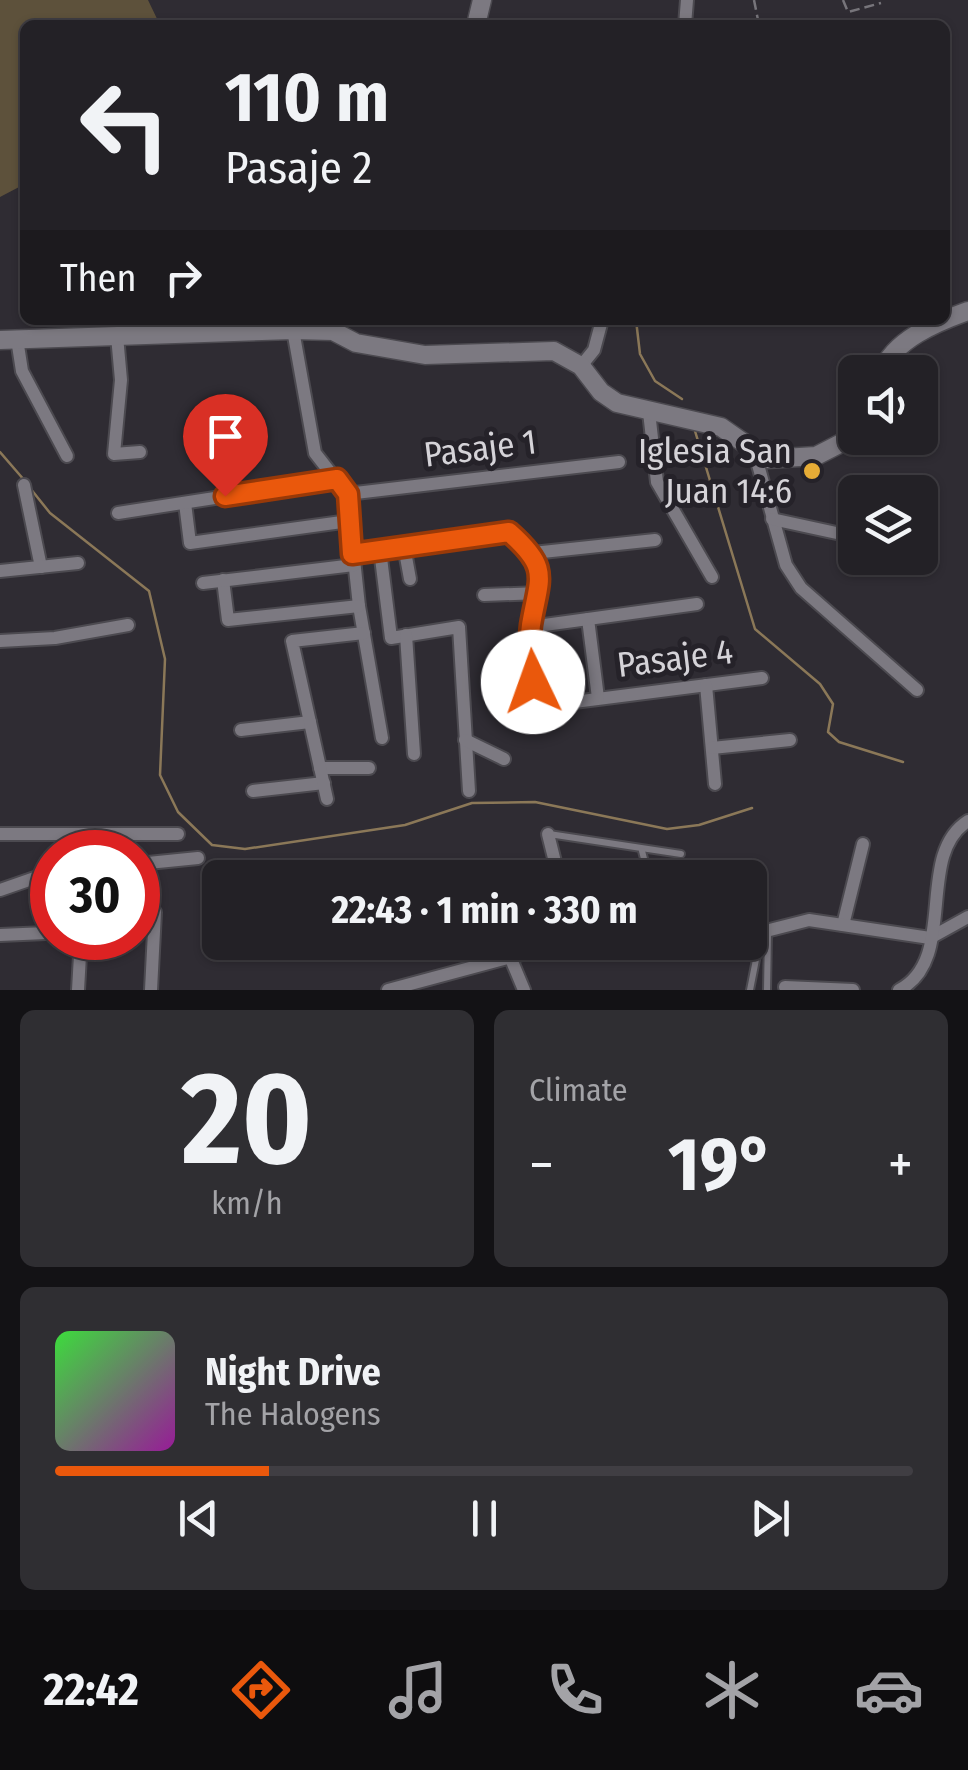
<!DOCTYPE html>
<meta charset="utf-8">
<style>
body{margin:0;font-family:"Fira Sans Condensed",sans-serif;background:#2f2e32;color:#f1f3f6;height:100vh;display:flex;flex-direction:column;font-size:38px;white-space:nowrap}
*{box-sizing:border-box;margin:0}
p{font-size:32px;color:#a3a3a7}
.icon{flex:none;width:55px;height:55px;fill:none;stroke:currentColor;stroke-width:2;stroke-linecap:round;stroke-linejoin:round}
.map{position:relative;height:990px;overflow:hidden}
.panel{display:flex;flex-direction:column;gap:20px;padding:20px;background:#131215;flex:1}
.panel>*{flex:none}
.top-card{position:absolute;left:20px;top:20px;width:930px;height:305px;border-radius:15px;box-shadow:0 2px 8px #0004,0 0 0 2px #403e43;background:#232126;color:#f1f3f6;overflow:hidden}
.tools{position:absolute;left:838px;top:355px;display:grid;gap:20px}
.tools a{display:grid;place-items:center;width:100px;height:100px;border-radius:15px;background:#232126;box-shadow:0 2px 8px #0004,0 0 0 2px #403e43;font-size:50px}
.speed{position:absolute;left:30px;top:830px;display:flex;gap:20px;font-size:50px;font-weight:700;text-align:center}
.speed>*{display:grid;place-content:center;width:130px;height:130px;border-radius:50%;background:#232126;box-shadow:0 2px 8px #0004,0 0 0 2px #403e43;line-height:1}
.speed .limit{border:15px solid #d22;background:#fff;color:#111}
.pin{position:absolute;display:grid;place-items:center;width:85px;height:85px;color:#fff;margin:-102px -42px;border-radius:50% 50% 50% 0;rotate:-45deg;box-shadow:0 0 10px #0007}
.pin .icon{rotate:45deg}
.me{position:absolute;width:110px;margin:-55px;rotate:357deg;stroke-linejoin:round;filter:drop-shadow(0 0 8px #0008)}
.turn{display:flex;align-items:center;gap:35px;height:210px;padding:0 40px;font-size:45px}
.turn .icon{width:130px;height:130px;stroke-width:2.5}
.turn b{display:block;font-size:70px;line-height:85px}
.then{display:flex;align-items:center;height:95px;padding:0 40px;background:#0003;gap:20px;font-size:38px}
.big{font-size:75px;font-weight:700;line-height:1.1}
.panel .tile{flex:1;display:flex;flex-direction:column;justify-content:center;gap:15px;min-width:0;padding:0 35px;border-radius:15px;background:#2f2e32}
.panel .dial{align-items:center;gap:0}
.dial b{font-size:130px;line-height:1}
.song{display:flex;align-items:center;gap:30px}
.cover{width:120px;height:120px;border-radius:15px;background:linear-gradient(135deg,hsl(120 70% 55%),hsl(300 70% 35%))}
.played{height:10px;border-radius:5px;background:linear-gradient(90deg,#ea580c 25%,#403e43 25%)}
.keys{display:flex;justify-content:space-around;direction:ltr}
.heat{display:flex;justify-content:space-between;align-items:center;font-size:55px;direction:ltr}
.panel .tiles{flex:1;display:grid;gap:20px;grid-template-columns:1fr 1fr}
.tile:last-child{grid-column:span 2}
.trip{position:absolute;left:202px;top:860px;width:565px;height:100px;border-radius:15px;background:#232126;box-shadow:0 2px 8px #0004,0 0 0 2px #403e43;font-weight:700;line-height:100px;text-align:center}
.tab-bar{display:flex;height:160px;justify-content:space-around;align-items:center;background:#0e0d0f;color:#a3a3a7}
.tab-bar .icon{width:70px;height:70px}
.tab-bar .selected{color:#ea580c}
.tab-bar b{font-size:45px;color:#f1f3f6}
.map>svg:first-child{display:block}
.green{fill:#5d513b}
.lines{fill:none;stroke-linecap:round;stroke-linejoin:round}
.stream{stroke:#8b7858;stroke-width:2.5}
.lane-casing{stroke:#4c4a50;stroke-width:10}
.street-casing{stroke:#4c4a50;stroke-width:16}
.secondary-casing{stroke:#4c4a50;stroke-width:21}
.path{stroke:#77757b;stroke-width:2.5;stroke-dasharray:10 5;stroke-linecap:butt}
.lane{stroke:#7c7981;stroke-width:6}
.street{stroke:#7c7981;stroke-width:12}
.secondary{stroke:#7c7981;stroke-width:18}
.route-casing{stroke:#983908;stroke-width:25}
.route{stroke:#ea580c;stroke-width:18}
.poi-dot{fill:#e6ac36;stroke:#252229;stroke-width:4}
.labels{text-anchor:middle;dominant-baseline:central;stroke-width:10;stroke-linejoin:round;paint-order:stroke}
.street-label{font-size:35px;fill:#d5d3d8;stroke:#252229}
.poi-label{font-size:35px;fill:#d5d3d8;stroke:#252229;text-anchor:end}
</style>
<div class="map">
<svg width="968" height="990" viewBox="0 0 968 990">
<rect width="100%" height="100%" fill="#2f2c33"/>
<!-- green -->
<polygon class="green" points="0,0 148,0 160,25 25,25 25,200 21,186 0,197"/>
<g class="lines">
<!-- stream -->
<g class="stream">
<polyline points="636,320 640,354 655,381 682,399"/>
<polyline points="695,431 755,629 820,684 833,704 828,732 839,742 903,762"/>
<polyline points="0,452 25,481"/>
<polyline points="30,488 50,513 149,591 165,659 160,775 178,812 212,845 245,849 405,825 472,803 535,802 667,829 699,825 752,808"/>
</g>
<!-- lane casing -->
<g class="lane-casing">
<g id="lane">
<polyline points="549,834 681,854"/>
<polyline points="642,851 649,878"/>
<polyline points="750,990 761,934"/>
<polyline points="767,990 768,933"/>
</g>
</g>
<!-- street casing -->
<g class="street-casing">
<g id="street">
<polyline points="685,25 687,0"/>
<polyline points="293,330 315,453 347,494 359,606 382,738"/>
<polyline points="117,336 121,380 114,454 140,452"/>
<polyline points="17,339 22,371 67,456"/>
<polyline points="581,366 594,350 602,320"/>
<polyline points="649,412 657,482 712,577"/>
<polyline points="755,454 786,565 801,588 917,690"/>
<polyline points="24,485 41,567"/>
<polyline points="347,494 619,462"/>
<polyline points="185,503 190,543 349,521"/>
<polyline points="118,513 337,479"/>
<polyline points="772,519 855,537"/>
<polyline points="404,546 410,579"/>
<polyline points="380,550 391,638 459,627 469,791"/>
<polyline points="352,553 509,532 533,553 655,540"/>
<polyline points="533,553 541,588 530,627 535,707 762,678"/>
<polyline points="0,571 78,563"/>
<polyline points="223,580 228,620 359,606"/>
<polyline points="203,583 354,565"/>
<polyline points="484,595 540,593"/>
<polyline points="588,619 598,698"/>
<polyline points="530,627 697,604"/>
<polyline points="406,635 414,754"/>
<polyline points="0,641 55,638 128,625"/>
<polyline points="706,685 715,784"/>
<polyline points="241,730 310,722"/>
<polyline points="465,740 504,759"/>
<polyline points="712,748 790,740"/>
<polyline points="320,768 369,768"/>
<polyline points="253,791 324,783"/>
<polyline points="327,799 292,641 364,633"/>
<polyline points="0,834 178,834"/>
<polyline points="548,834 559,878"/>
<polyline points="138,864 198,858"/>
<polyline points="0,890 52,872"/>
<polyline points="843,925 863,844"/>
<polyline points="0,935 46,933"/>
<polyline points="750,935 809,920 930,938 968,917"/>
<polyline points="511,959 524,990"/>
<polyline points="785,987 853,990"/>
<polyline points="78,990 81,938"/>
<polyline points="151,990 155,912"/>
<polyline points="388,990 567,942"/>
<path d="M 899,990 C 959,959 914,855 968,821"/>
</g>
</g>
<!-- secondary casing -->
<g class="secondary-casing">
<g id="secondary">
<polyline points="476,25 482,0"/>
<polyline points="0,340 293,330 333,331 356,343 425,355 554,351 581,366 601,392 617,403 721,427 767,459 816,456 855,436"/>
<path d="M 882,372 C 893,340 937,322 968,311"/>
</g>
</g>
<!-- path -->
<g class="path">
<polyline points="754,0 759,25"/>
<polyline points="843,0 848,12 881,3"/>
</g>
<!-- lane -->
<use href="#lane" class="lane"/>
<!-- street -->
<use href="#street" class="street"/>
<!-- secondary -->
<use href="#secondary" class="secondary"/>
</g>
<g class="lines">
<!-- route casing -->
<g class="route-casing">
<path id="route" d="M 225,496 L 337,479 L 348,494 L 352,554 L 509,532 C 551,569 539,577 531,625 C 528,643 532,664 533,682"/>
</g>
<!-- route -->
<use href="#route" class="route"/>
</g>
<!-- markers -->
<circle class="poi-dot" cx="812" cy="471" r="10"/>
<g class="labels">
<!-- street labels -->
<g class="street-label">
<text transform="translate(480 448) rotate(-7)">Pasaje 1</text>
<text transform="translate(675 658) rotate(-7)">Pasaje 4</text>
</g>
<!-- poi labels -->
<g class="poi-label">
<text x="792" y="451">Iglesia San<tspan x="792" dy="40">Juan 14:6</tspan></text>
</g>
</g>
</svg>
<div class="tools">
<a><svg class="icon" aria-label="sound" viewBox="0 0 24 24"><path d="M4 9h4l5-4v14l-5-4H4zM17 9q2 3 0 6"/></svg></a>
<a><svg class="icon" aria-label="layers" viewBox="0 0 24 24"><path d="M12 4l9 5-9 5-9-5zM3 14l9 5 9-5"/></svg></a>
</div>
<div class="speed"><div class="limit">30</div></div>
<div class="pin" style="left:225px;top:496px;background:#d93025"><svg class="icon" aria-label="arrive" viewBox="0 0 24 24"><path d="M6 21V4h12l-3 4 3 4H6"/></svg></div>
<svg class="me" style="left:533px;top:682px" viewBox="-20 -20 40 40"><circle r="19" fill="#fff"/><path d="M0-13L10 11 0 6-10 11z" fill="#ea580c"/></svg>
<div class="trip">22:43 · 1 min · 330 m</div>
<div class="top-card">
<div class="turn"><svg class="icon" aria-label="left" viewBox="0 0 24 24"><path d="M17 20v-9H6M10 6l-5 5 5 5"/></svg><div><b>110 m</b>Pasaje 2</div></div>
<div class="then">Then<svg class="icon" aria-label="right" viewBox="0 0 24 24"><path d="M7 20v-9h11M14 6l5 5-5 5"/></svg></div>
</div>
</div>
<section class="panel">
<div class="tiles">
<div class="tile dial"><b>20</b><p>km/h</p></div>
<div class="tile"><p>Climate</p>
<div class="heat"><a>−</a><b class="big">19°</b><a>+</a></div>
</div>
<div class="tile">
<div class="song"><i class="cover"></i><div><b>Night Drive</b><p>The Halogens</p></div></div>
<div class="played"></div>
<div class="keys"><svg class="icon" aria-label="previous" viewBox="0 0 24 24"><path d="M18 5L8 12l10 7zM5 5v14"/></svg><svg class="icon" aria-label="pause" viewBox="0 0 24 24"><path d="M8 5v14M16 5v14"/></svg><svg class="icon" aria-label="next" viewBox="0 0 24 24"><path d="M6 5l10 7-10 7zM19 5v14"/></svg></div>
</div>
</div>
</section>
<nav class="tab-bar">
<b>22:42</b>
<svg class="icon selected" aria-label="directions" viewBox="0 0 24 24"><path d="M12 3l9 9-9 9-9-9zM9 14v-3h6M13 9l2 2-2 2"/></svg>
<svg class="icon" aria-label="music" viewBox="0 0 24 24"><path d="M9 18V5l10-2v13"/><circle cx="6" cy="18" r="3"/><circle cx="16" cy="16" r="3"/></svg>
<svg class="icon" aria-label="phone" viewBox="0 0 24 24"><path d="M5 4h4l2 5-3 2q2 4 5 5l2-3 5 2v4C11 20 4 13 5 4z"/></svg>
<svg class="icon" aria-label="climate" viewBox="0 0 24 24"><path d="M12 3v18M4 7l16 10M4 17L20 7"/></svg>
<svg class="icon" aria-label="car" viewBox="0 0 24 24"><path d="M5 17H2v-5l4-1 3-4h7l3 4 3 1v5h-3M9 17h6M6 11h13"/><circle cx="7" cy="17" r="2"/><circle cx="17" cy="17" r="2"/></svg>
</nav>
